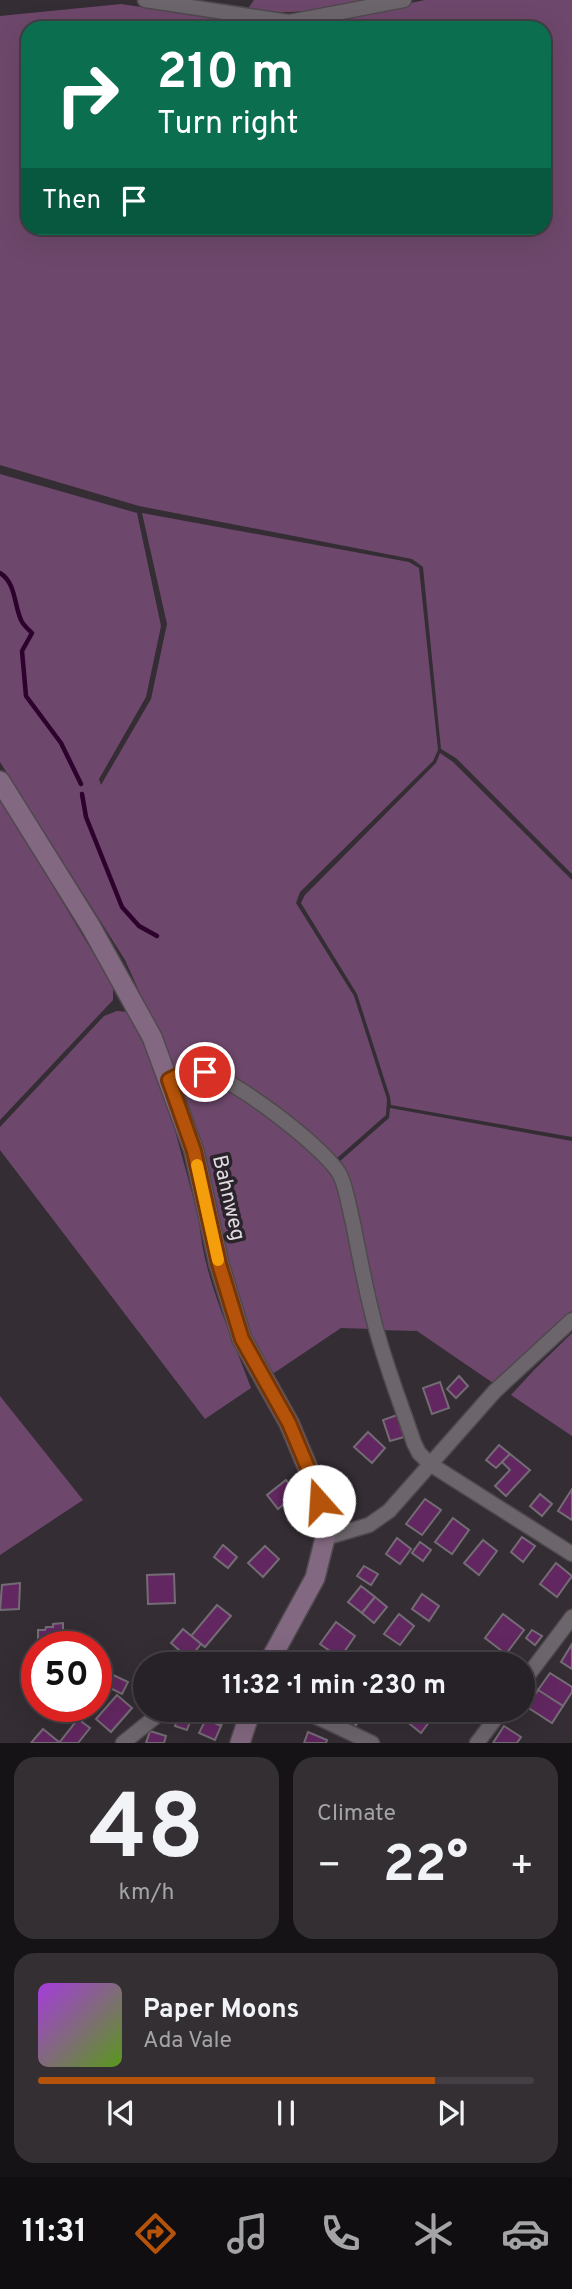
<!DOCTYPE html>
<meta charset="utf-8">
<style>
body{margin:0;font-family:Overpass,sans-serif;background:#332f33;color:#f1f3f6;height:100vh;display:flex;flex-direction:column;font-size:26px;white-space:nowrap}
*{box-sizing:border-box;margin:0}
p{font-size:23px;color:#a4a4a7}
.icon{flex:none;width:38px;height:38px;fill:none;stroke:currentColor;stroke-width:2;stroke-linecap:round;stroke-linejoin:round}
.map{position:relative;height:1743px;overflow:hidden}
.sheet{display:flex;flex-direction:column;gap:14px;padding:14px;background:#151315;flex:1}
.sheet>*{flex:none}
.banner{position:absolute;left:21px;top:21px;width:530px;height:214px;border-radius:21px;box-shadow:0 7px 28px #0002,0 0 0 2px #433f44;background:#0b6e4f;color:#fff;overflow:hidden}
.speed{position:absolute;left:21px;top:1631px;display:flex;gap:14px;font-size:35px;font-weight:700;text-align:center}
.speed>*{display:grid;place-content:center;width:91px;height:91px;border-radius:50%;background:#272227;box-shadow:0 7px 28px #0002,0 0 0 2px #433f44;line-height:1}
.speed .limit{border:10px solid #d22;background:#fff;color:#111}
.pin{position:absolute;display:grid;place-items:center;width:60px;height:60px;color:#fff;margin:-30px;border:4px solid #fff;border-radius:50%;box-shadow:0 2px 7px #0007}
.me{position:absolute;width:77px;margin:-38px;rotate:341deg;stroke-linejoin:round;filter:drop-shadow(0 0 5px #0008)}
.turn{display:flex;align-items:center;gap:24px;height:147px;padding:0 21px;font-size:32px}
.turn .icon{width:91px;height:91px;stroke-width:2.5}
.turn b{display:block;font-size:49px;line-height:60px}
.then{display:flex;align-items:center;height:66px;padding:0 21px;background:#0003;gap:14px;font-size:26px}
.big{font-size:52px;font-weight:700;line-height:1.1}
.sheet .tile{flex:1;display:flex;flex-direction:column;justify-content:center;gap:10px;min-width:0;padding:0 24px;border-radius:21px;background:#332f33}
.sheet .dial{align-items:center;gap:0}
.dial b{font-size:91px;line-height:1}
.song{display:flex;align-items:center;gap:21px}
.cover{width:84px;height:84px;border-radius:10px;background:linear-gradient(135deg,hsl(280 70% 55%),hsl(90 70% 35%))}
.played{height:7px;border-radius:4px;background:linear-gradient(90deg,#b45309 80%,#433f44 80%)}
.keys{display:flex;justify-content:space-around;direction:ltr}
.heat{display:flex;justify-content:space-between;align-items:center;font-size:38px;direction:ltr}
.sheet .tiles{flex:1;display:grid;gap:14px;grid-template-columns:1fr 1fr}
.tile:last-child{grid-column:span 2}
.trip{position:absolute;left:133px;top:1652px;width:402px;height:70px;border-radius:35px;background:#272227;box-shadow:0 7px 28px #0002,0 0 0 2px #433f44;font-weight:700;line-height:70px;text-align:center}
.tabs{display:flex;height:112px;justify-content:space-around;align-items:center;background:#100e10;color:#a4a4a7}
.tabs .icon{width:49px;height:49px}
.tabs .on{color:#b45309}
.tabs b{font-size:32px;color:#f1f3f6}
.map>svg:first-child{display:block}
.green{fill:#6e486c;fill-rule:evenodd}
.lines{fill:none;stroke-linecap:round;stroke-linejoin:round}
.stream{stroke:#2d022d;stroke-width:4.5}
.building{fill:#622761;stroke:#746c74;stroke-width:2}
.street-casing{stroke:#4f494e;stroke-width:17}
.secondary-casing{stroke:#4f494e;stroke-width:22}
.street{stroke:#6d656c;stroke-width:14}
.secondary{stroke:#826880;stroke-width:19}
.route-casing{stroke:#753606;stroke-width:18}
.route{stroke:#b45309;stroke-width:12}
.slow{stroke:#f59e0b;stroke-width:12}
.labels{text-anchor:middle;dominant-baseline:central;stroke-width:7;stroke-linejoin:round;paint-order:stroke}
.street-label{font-size:21px;fill:#e0dce0;stroke:#2a232a}
</style>
<div class="map">
<svg width="572" height="1743" viewBox="0 0 572 1743">
<rect width="100%" height="100%" fill="#342d34"/>
<!-- green -->
<g class="green">
<path d="M 254,0 L 374,0 C 331,9 295,15 251,11 L 249,7 Z"/>
<path d="M 425,0 L 572,0 L 572,874 L 456,758 L 441,749 L 423,567 L 412,559 L 139,506 L 0,465 L 0,16 L 121,4 L 249,23 L 348,16 ZM 28,28 L 544,28 L 544,228 L 28,228 Z"/>
<path d="M 0,474 L 137,513 L 161,626 L 146,697 L 99,779 L 101,785 L 151,699 L 167,624 L 142,513 L 409,562 L 419,568 L 438,750 L 433,761 L 300,892 L 296,903 L 354,996 L 387,1099 L 386,1115 L 336,1159 C 312,1140 225,1064 200,1062 C 192,1061 181,1066 173,1067 L 125,960 L 0,762 Z"/>
<polygon points="440,753 453,762 572,880 572,1137 391,1105 390,1097 357,994 301,903 305,895 436,763"/>
<polygon points="0,798 113,986 113,1000 0,1120"/>
<path d="M 117,1011 L 128,1012 L 133,1017 L 167,1101 L 199,1219 C 203,1278 231,1333 251,1388 L 205,1419 L 0,1150 L 0,1127 L 104,1016 Z"/>
<polygon points="186,1075 213,1079 235,1091 314,1149 337,1180 371,1329 341,1328 274,1373 268,1370 245,1325 178,1083"/>
<polygon points="390,1108 572,1141 572,1311 496,1385 417,1331 380,1330 339,1162 389,1118"/>
<polygon points="572,1333 572,1436 511,1395 534,1370"/>
<polygon points="0,1396 83,1500 0,1555"/>
</g>
<g class="lines">
<!-- stream -->
<g class="stream">
<path d="M 0,573 C 16,583 14,605 21,620 C 23,625 28,629 32,633 L 22,651 L 26,696 L 61,743 L 81,784"/>
<polyline points="82,794 86,817 122,907 139,926 157,936"/>
</g>
</g>
<!-- building -->
<g class="building">
<polygon points="459,1376 468,1386 456,1398 447,1389"/>
<polygon points="440,1382 449,1408 432,1414 423,1388"/>
<polygon points="397,1415 404,1437 390,1441 383,1420"/>
<polygon points="368,1432 385,1448 372,1463 354,1447"/>
<polygon points="499,1445 510,1454 496,1468 486,1460"/>
<polygon points="510,1454 530,1470 506,1496 495,1486 510,1470 502,1462"/>
<polygon points="286,1480 297,1493 278,1509 267,1495"/>
<polygon points="572,1489 572,1520 558,1511"/>
<polygon points="540,1494 552,1504 542,1516 530,1506"/>
<polygon points="425,1499 441,1510 422,1535 406,1524"/>
<polygon points="453,1518 469,1530 452,1554 435,1542"/>
<polygon points="522,1537 535,1546 523,1562 511,1552"/>
<polygon points="397,1538 411,1549 400,1564 386,1554"/>
<polygon points="483,1540 497,1551 479,1575 464,1563"/>
<polygon points="420,1542 431,1550 423,1561 412,1553"/>
<polygon points="223,1545 237,1557 228,1568 214,1557"/>
<polygon points="265,1546 279,1559 263,1577 248,1563"/>
<polygon points="556,1563 572,1576 557,1597 540,1584"/>
<polygon points="364,1566 378,1574 371,1585 357,1576"/>
<polygon points="174,1574 175,1603 148,1604 147,1575"/>
<polygon points="20,1583 19,1609 0,1610 2,1585"/>
<polygon points="361,1586 375,1597 362,1613 348,1602"/>
<polygon points="422,1594 439,1606 429,1621 412,1609"/>
<polygon points="375,1597 387,1607 374,1623 362,1613"/>
<polygon points="217,1605 231,1616 205,1647 191,1636"/>
<polygon points="399,1614 414,1626 400,1645 384,1634"/>
<polygon points="503,1614 524,1630 506,1654 485,1638"/>
<polygon points="336,1622 355,1636 340,1658 320,1644"/>
<polygon points="63,1623 63,1647 38,1647 38,1630 45,1630 46,1627 53,1627 53,1624"/>
<polygon points="183,1629 201,1644 189,1659 171,1643"/>
<polygon points="532,1630 542,1636 535,1645 526,1638"/>
<polygon points="572,1644 572,1669 561,1662"/>
<polygon points="550,1673 572,1687 572,1692 563,1706 538,1690"/>
<polygon points="111,1674 128,1682 122,1694 106,1686"/>
<polygon points="538,1690 563,1706 552,1723 527,1707"/>
<polygon points="117,1695 132,1708 111,1732 96,1719"/>
<polygon points="210,1710 226,1715 221,1726 206,1719"/>
<polygon points="338,1710 368,1710 356,1725"/>
<polygon points="413,1710 438,1710 421,1733 405,1720"/>
<polygon points="178,1715 191,1719 187,1730 175,1726"/>
<polygon points="78,1719 90,1728 78,1743 59,1743"/>
<polygon points="206,1719 221,1726 215,1740 199,1733"/>
<polygon points="504,1726 521,1737 517,1743 493,1743"/>
<polygon points="43,1729 59,1742 59,1743 31,1743"/>
<polygon points="150,1731 166,1736 164,1743 146,1743"/>
<polygon points="308,1732 327,1740 326,1743 304,1743"/>
</g>
<g class="lines">
<!-- street casing -->
<g class="street-casing">
<g id="street">
<polyline points="145,0 289,22 404,0"/>
<path d="M 169,1080 C 180,1074 190,1069 204,1072 C 231,1076 331,1152 341,1177 C 347,1191 349,1208 353,1223 C 359,1254 365,1286 373,1317 C 383,1359 400,1401 414,1443 L 419,1453 L 430,1464 L 572,1554"/>
<polyline points="325,1538 369,1525 389,1511 495,1391 572,1320"/>
<polyline points="523,1682 572,1617"/>
<polyline points="302,1710 372,1743"/>
<polyline points="123,1743 160,1713 170,1710"/>
<polyline points="477,1743 502,1710"/>
</g>
</g>
<!-- secondary casing -->
<g class="secondary-casing">
<g id="secondary">
<polyline points="0,781 91,927 152,1037 194,1151 219,1264 242,1339 289,1423 315,1485 323,1518 325,1538 315,1578 268,1664"/>
<polyline points="240,1743 251,1710"/>
</g>
</g>
<!-- street -->
<use href="#street" class="street"/>
<!-- secondary -->
<use href="#secondary" class="secondary"/>
</g>
<g class="lines">
<!-- route casing -->
<g class="route-casing">
<polyline id="route" points="205,1072 185,1072 169,1080 194,1151 219,1264 242,1339 289,1423 315,1485 319,1501"/>
</g>
<!-- route -->
<use href="#route" class="route"/>
<!-- slow -->
<polyline class="slow" points="197,1165 218,1260"/>
</g>
<g class="labels">
<!-- street labels -->
<g class="street-label">
<text transform="translate(228 1198) rotate(77)">Bahnweg</text>
</g>
</g>
</svg>
<div class="speed"><div class="limit">50</div></div>
<div class="pin" style="left:205px;top:1072px;background:#d93025"><svg class="icon" aria-label="arrive" viewBox="0 0 24 24"><path d="M6 21V4h12l-3 4 3 4H6"/></svg></div>
<svg class="me" style="left:319px;top:1501px" viewBox="-20 -20 40 40"><circle r="19" fill="#fff"/><path d="M0-13L10 11 0 6-10 11z" fill="#b45309"/></svg>
<div class="trip">11:32 · 1 min · 230 m</div>
<div class="banner">
<div class="turn"><svg class="icon" aria-label="right" viewBox="0 0 24 24"><path d="M7 20v-9h11M14 6l5 5-5 5"/></svg><div><b>210 m</b>Turn right</div></div>
<div class="then">Then<svg class="icon" aria-label="arrive" viewBox="0 0 24 24"><path d="M6 21V4h12l-3 4 3 4H6"/></svg></div>
</div>
</div>
<section class="sheet">
<div class="tiles">
<div class="tile dial"><b>48</b><p>km/h</p></div>
<div class="tile"><p>Climate</p>
<div class="heat"><a>−</a><b class="big">22°</b><a>+</a></div>
</div>
<div class="tile">
<div class="song"><i class="cover"></i><div><b>Paper Moons</b><p>Ada Vale</p></div></div>
<div class="played"></div>
<div class="keys"><svg class="icon" aria-label="previous" viewBox="0 0 24 24"><path d="M18 5L8 12l10 7zM5 5v14"/></svg><svg class="icon" aria-label="pause" viewBox="0 0 24 24"><path d="M8 5v14M16 5v14"/></svg><svg class="icon" aria-label="next" viewBox="0 0 24 24"><path d="M6 5l10 7-10 7zM19 5v14"/></svg></div>
</div>
</div>
</section>
<nav class="tabs">
<b>11:31</b>
<svg class="icon on" aria-label="directions" viewBox="0 0 24 24"><path d="M12 3l9 9-9 9-9-9zM9 14v-3h6M13 9l2 2-2 2"/></svg>
<svg class="icon" aria-label="music" viewBox="0 0 24 24"><path d="M9 18V5l10-2v13"/><circle cx="6" cy="18" r="3"/><circle cx="16" cy="16" r="3"/></svg>
<svg class="icon" aria-label="phone" viewBox="0 0 24 24"><path d="M5 4h4l2 5-3 2q2 4 5 5l2-3 5 2v4C11 20 4 13 5 4z"/></svg>
<svg class="icon" aria-label="climate" viewBox="0 0 24 24"><path d="M12 3v18M4 7l16 10M4 17L20 7"/></svg>
<svg class="icon" aria-label="car" viewBox="0 0 24 24"><path d="M5 17H2v-5l4-1 3-4h7l3 4 3 1v5h-3M9 17h6M6 11h13"/><circle cx="7" cy="17" r="2"/><circle cx="17" cy="17" r="2"/></svg>
</nav>
